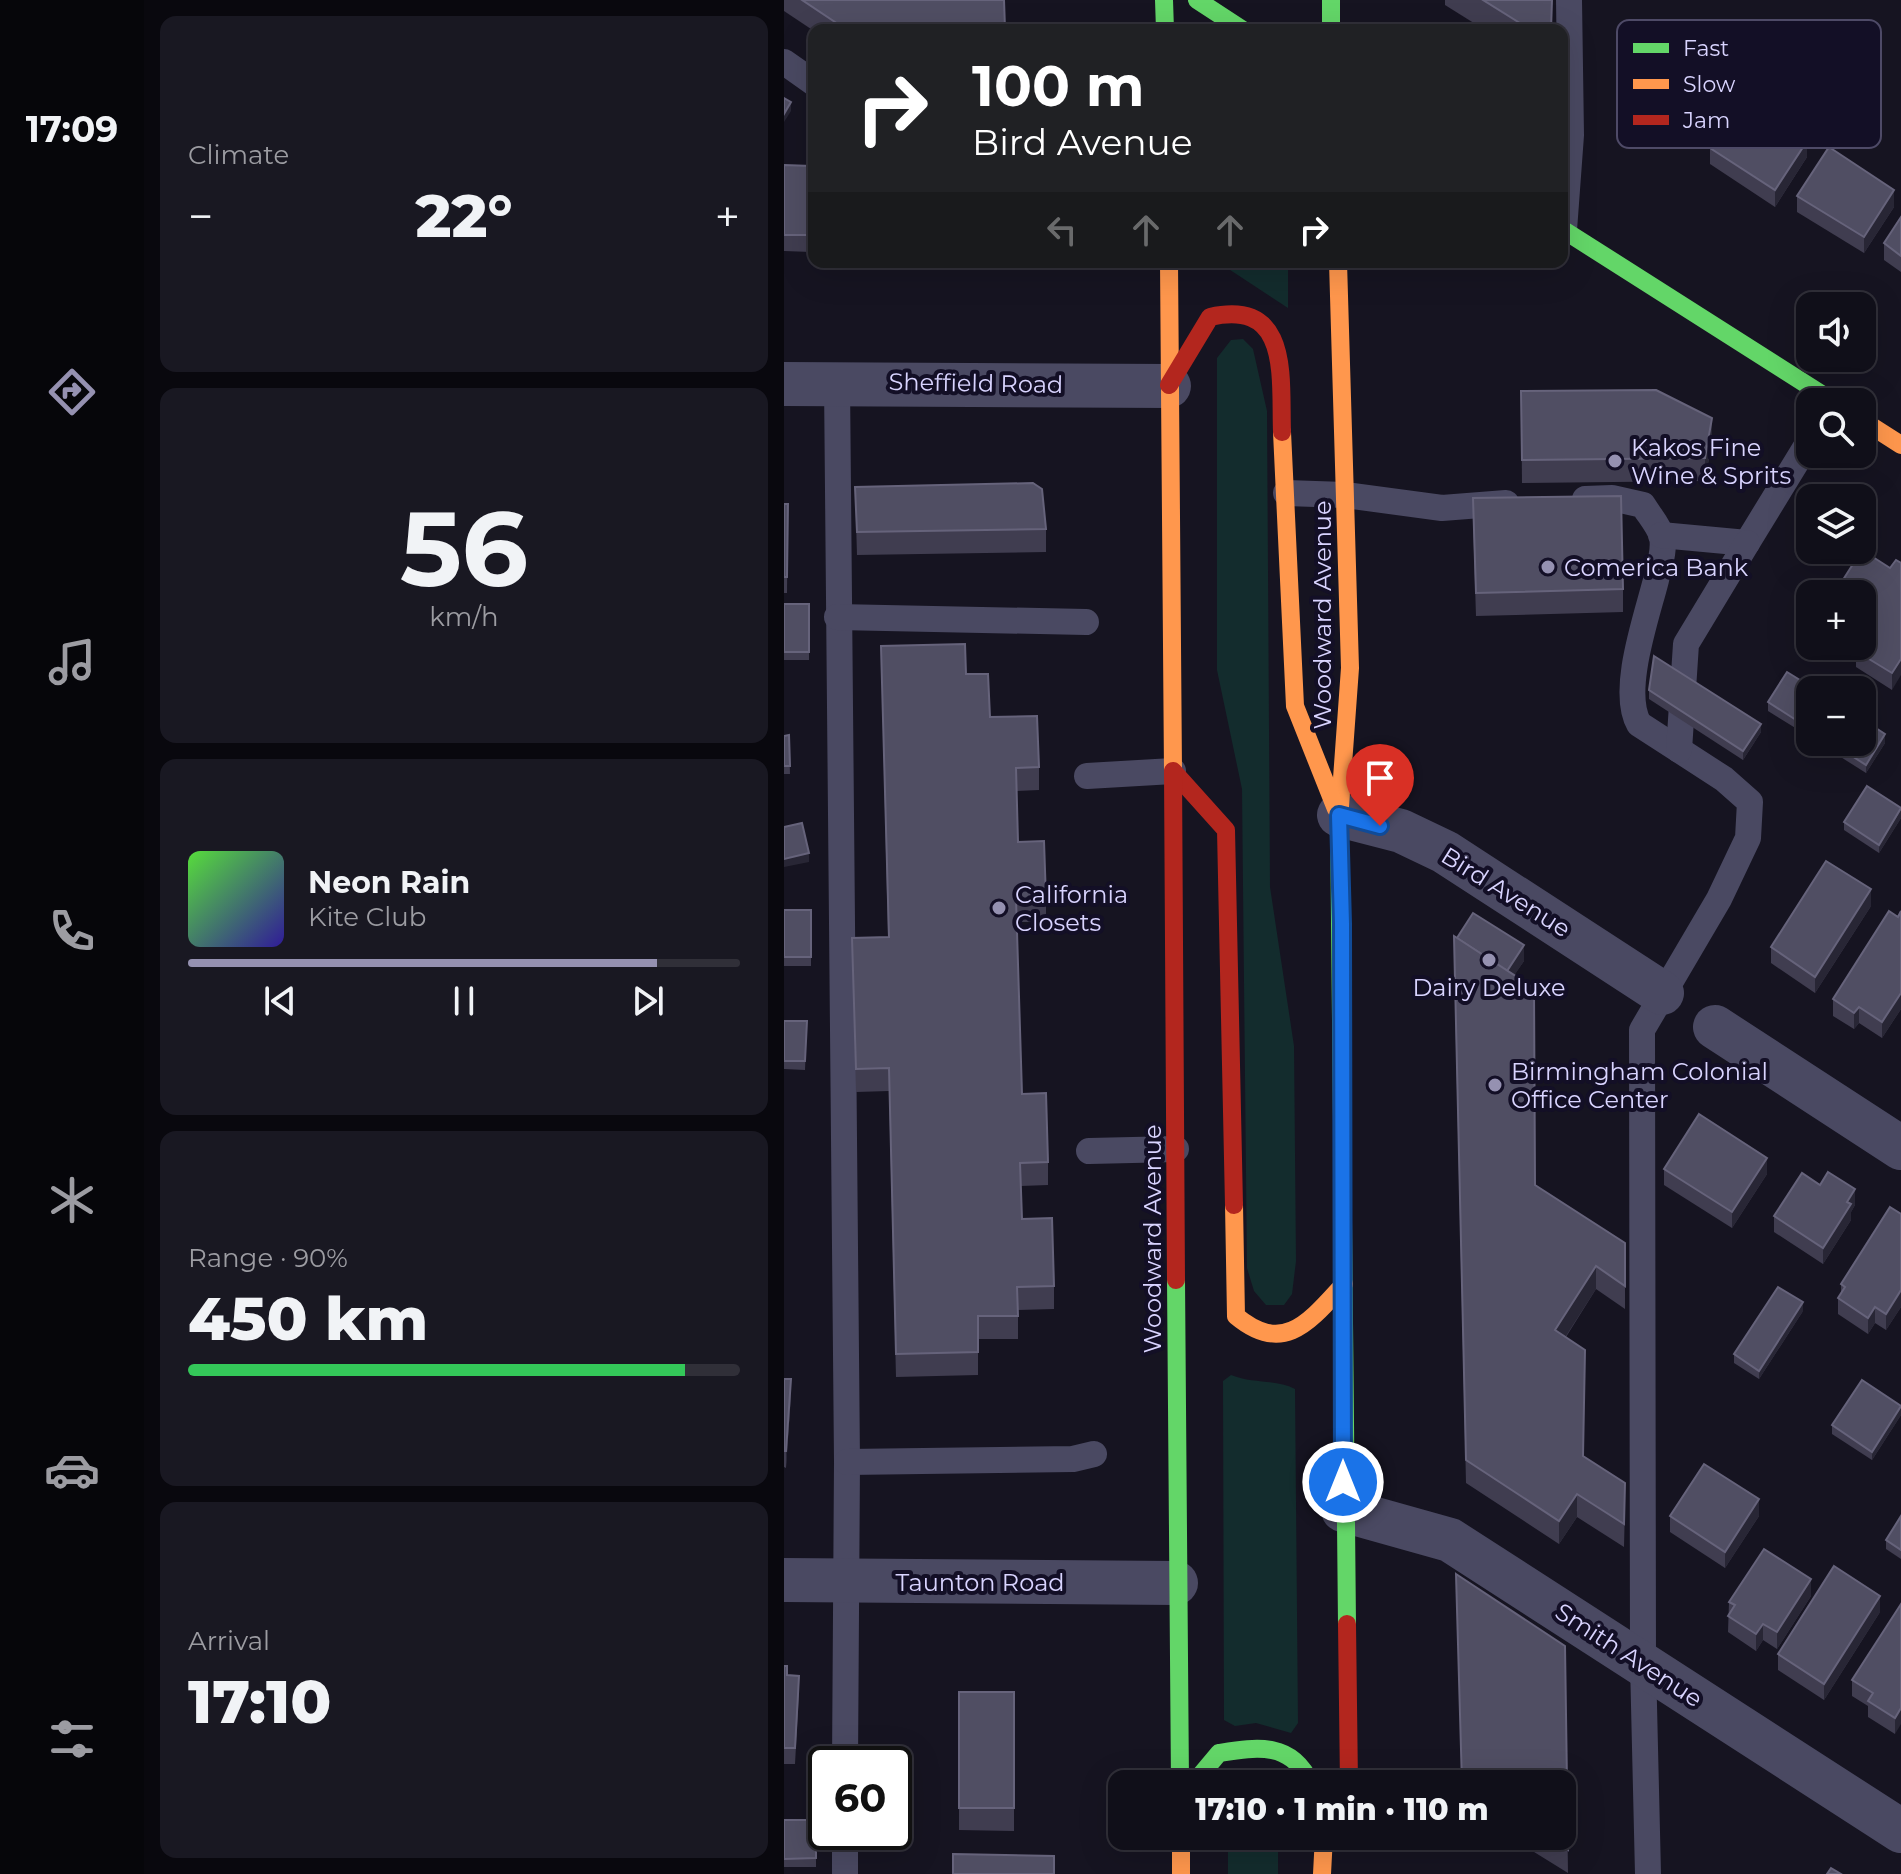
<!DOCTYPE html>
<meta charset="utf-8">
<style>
body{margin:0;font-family:Montserrat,sans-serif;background:#191822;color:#f1f3f6;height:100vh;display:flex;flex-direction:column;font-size:30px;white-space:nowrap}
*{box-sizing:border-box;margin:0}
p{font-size:26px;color:#9c9ca2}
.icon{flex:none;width:44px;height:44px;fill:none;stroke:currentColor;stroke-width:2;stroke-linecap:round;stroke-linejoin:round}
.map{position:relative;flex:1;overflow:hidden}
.side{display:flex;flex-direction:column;gap:16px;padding:16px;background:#09080e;width:640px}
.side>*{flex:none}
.hud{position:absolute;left:24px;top:24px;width:760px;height:244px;border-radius:16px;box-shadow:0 8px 32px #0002,0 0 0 2px #302f38;background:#202124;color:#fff;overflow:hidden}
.controls{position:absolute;left:1012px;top:292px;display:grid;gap:16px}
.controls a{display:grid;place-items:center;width:80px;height:80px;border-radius:16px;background:#100f19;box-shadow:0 8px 32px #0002,0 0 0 2px #302f38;font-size:40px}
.speed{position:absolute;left:24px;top:1746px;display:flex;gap:16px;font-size:40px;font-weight:700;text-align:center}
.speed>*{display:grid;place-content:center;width:104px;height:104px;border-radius:50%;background:#100f19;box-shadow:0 8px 32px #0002,0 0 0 2px #302f38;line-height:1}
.speed .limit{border:4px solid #111;border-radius:12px;background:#fff;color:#111}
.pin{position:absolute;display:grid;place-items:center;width:68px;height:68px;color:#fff;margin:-82px -34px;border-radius:50% 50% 50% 0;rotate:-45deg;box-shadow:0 0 8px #0007}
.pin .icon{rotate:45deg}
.me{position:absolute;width:88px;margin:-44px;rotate:0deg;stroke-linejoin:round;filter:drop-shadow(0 0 6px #0008)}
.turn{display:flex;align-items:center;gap:28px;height:168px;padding:0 32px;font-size:36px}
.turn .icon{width:104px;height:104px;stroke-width:2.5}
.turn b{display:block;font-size:56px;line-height:68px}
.lanes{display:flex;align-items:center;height:76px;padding:0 32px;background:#0003;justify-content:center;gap:40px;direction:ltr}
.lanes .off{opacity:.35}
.big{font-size:60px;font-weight:800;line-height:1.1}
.side .tile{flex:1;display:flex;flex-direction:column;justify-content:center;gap:12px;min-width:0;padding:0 28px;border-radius:16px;background:#191822}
.side .dial{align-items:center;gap:0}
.dial b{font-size:104px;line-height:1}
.song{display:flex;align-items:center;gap:24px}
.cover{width:96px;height:96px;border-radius:12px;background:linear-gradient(135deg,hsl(110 70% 55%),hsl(250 70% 35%))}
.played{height:8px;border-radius:4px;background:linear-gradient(90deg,#9591b1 85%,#302f38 85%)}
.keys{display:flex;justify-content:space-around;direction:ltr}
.heat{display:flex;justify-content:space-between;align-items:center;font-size:44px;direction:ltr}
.charge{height:12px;border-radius:6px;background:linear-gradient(90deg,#34c759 90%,#302f38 0)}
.trip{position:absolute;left:324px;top:1770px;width:468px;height:80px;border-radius:16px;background:#100f19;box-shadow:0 8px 32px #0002,0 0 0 2px #302f38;font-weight:800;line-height:80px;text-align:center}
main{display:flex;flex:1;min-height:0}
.menu{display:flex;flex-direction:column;width:144px;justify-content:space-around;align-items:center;background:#06060a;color:#9c9ca2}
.menu .icon{width:56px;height:56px}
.menu .on{color:#9591b1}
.menu b{font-size:36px;color:#f1f3f6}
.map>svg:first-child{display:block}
.green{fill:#132c2d}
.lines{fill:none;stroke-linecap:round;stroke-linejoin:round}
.lane{stroke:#4a4962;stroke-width:26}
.street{stroke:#4a4962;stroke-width:44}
.fast{stroke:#63d668;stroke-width:18}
.slow{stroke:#ff974d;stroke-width:18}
.jam{stroke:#b3261e;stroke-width:18}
.wall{fill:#403d50}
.shaded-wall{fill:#282635}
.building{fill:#504e63;stroke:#66637b;stroke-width:2}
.route-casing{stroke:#114b97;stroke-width:20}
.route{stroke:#1a73e8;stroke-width:14}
.poi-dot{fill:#9591b1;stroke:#130f26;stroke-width:3}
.labels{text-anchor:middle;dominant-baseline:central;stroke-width:8;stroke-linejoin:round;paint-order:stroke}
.street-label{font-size:24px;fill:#d9d4ff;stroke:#130f26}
.poi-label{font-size:24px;fill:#d9d4ff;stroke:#130f26;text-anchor:start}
.key{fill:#130f26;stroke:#4e4a67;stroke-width:2}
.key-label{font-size:22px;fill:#d9d4ff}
</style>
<main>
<nav class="menu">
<b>17:09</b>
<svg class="icon on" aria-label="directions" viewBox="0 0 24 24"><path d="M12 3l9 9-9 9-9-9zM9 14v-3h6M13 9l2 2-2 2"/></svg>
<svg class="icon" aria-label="music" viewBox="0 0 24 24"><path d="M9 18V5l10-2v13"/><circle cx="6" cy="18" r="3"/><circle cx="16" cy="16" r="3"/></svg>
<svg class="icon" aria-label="phone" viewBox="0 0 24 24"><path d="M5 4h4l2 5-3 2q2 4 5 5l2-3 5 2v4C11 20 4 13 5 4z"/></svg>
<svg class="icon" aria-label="climate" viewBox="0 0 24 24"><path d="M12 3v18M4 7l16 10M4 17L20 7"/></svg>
<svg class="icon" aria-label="car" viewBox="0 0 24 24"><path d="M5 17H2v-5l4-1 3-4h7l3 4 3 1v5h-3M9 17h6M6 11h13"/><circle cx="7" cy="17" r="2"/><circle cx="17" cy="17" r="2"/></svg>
<svg class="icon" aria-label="filters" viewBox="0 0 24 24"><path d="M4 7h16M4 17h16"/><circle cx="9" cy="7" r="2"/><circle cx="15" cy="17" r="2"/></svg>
</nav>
<section class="side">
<div class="tile"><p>Climate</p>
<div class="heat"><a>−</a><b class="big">22°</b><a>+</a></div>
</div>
<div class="tile dial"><b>56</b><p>km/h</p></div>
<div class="tile">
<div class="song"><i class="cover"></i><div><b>Neon Rain</b><p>Kite Club</p></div></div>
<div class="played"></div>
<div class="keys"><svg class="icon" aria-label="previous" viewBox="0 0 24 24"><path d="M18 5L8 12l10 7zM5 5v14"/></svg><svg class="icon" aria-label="pause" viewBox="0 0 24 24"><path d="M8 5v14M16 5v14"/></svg><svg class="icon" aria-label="next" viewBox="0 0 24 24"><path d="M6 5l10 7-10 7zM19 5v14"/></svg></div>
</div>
<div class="tile"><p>Range · 90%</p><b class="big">450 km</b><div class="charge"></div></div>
<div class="tile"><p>Arrival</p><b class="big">17:10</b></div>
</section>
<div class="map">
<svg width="1117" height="1874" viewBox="0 0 1117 1874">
<rect width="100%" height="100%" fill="#161421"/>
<!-- green -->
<g class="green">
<polygon points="434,262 504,262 504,308"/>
<polygon points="459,339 469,349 483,411 486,887 510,1046 512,1261 508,1294 500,1305 482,1305 470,1291 463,1268 458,789 433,670 433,358 447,340"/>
<path d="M 447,1375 C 469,1384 492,1379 511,1389 L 514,1723 L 507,1733 L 472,1723 L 451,1726 L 440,1720 L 439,1381 Z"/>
<rect x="444" y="1836" width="50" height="38"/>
</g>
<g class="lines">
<!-- lane -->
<g class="lane">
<polyline points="0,62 30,83"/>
<polyline points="780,230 787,135 785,0"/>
<polyline points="53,382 63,1462 61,1764"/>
<polyline points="502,493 561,495 658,508 722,503"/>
<path d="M 801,499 L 828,498 L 859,505 C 865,515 875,526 878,537 C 881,551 875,566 872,580 C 863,616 836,691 855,724 L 940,779 L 966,802 L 964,838 L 935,899 L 858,1030 L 859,1663 L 864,1874"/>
<polyline points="877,535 963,543 1026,440"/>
<polyline points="53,617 302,622"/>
<polyline points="895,750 902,644 963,543"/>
<polyline points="303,776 389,771"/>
<polyline points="305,1151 392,1149"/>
<polyline points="63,1462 289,1459 310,1454"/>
<polyline points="61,1832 61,1874"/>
</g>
<!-- street -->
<g class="street">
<polyline points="0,384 385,386"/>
<polyline points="555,815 617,831 661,852 878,993"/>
<polyline points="931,1027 1117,1148"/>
<polyline points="559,1510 666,1540 1117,1831"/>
<polyline points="0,1580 392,1583"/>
</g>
<!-- fast -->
<g class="fast">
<polyline points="380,0 381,30"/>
<polyline points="413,0 459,30"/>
<polyline points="547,0 547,30"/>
<polyline points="778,229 1050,402"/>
<polyline points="555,820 563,1624"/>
<polyline points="392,1280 396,1784"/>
<path d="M 409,1784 L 435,1753 C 473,1747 508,1741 527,1784"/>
</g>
<!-- slow -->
<g class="slow">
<polyline points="385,262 389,772"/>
<polyline points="554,262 566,668 555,820"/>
<polyline points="1078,420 1117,445"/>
<polyline points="498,432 511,706 552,809"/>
<path d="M 450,1205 L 452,1316 C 500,1356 526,1321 560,1284"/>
<polyline points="397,1836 397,1874"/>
<polyline points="538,1874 540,1836"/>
</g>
<!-- jam -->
<g class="jam">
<path d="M 385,385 L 426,317 C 507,299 496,377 498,432"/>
<polyline points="389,771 442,830 450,1205"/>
<polyline points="389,772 392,1280"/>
<polyline points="563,1624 565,1784"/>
</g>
</g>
<!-- wall -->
<g class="wall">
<polygon points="0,0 220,0 221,28 237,30 30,31 0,11"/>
<polygon points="661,0 768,0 768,30 701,30 661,5"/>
<polygon points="1016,101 1010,111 1015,131 1013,135 1023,157 991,207 926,164 926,148"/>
<polygon points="0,165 27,166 27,252 0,251"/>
<polygon points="1013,196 1110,207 1080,253 1013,212"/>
<polygon points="1117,217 1117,272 1100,260 1100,243"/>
<polygon points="737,391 928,441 921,481 738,483"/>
<polygon points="71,487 262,529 262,552 73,555"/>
<polygon points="0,504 4,504 3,593 0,593"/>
<polygon points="689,521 839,589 839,612 692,616"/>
<polygon points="1112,560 1108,690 1072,667 1072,651 1078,646 1078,594 1106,568"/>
<rect x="0" y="604" width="25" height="56"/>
<polygon points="97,646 206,717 255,767 255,790 232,791 234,842 262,899 262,922 233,922 238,1094 264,1162 264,1185 237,1186 238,1219 270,1286 270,1309 234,1310 234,1339 194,1339 194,1375 112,1377 105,1091 72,1092 68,938 104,937"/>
<polygon points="1046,646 1071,646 1063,658 1046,648"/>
<polygon points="865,690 977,732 959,760 865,699"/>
<polygon points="1026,690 1026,737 984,711 984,702"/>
<polygon points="5,735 6,774 0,774 0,736"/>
<polygon points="1033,742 1078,742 1101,743 1082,773"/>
<polygon points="1117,808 1117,818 1095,853 1060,830 1060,822"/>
<polygon points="1087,906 1031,993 987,963 987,947"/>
<rect x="0" y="910" width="27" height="56"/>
<polygon points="1117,911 1117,1009 1098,1038 1075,1023 1070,1029 1049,1016 1049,999"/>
<polygon points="673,938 740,961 730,975 751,1185 841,1243 841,1309 812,1289 782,1337 800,1456 841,1506 840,1547 793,1517 775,1544 682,1483 670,959"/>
<polygon points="0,1021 23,1021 21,1070 0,1069"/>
<polygon points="880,1169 983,1174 948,1228 880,1185"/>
<polygon points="1036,1185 1071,1205 1067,1212 1067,1220 1039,1264 990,1232 990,1216"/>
<polygon points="1117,1214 1117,1307 1102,1330 1091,1323 1084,1334 1054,1314 1054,1298 1057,1293 1057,1284"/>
<polygon points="1019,1311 975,1379 950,1363 950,1354"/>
<polygon points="0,1379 7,1395 2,1468 0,1467"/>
<polygon points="1117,1406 1117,1415 1088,1460 1048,1434 1048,1425"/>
<polygon points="886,1516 975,1516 941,1568 886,1532"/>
<polygon points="1117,1516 1117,1559 1102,1549 1102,1540"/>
<polygon points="1027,1596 993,1649 979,1640 972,1651 944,1632 945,1602"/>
<polygon points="1117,1604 1111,1734 1084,1717 1084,1706 1068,1696 1068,1680"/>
<polygon points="1096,1612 1040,1700 994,1670 994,1654"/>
<polygon points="781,1646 784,1873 724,1836 778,1836"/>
<polygon points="0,1666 3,1675 15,1692 11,1764 0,1764"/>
<polygon points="175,1692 230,1692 230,1831 175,1830"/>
<rect x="0" y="1820" width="32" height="47"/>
</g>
<!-- shaded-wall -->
<g class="shaded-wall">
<polygon points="1016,85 1016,101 1002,122 1002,106"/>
<polygon points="7,102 7,111 0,122 0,114"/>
<polygon points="1015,115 1015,131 1006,146 1006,130"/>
<polygon points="1023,141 1023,157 991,207 991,190"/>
<polygon points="1110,190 1110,207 1080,253 1080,237"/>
<polygon points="928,418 928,441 921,481 921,458"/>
<polygon points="1063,646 1071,646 1063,658"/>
<polygon points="1117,659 1117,675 1108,690 1108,673"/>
<polygon points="977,724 977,732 959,760 959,751"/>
<polygon points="1101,734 1101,743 1082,773 1082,765"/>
<polygon points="1117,810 1117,818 1095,853 1095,845"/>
<polygon points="25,853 25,862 0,867 0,859"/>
<polygon points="1087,889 1087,906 1031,993 1031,977"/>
<polygon points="740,945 740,961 720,991 720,975"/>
<polygon points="1117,993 1117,1009 1098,1038 1098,1022"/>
<polygon points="1075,1007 1075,1023 1070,1029 1070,1013"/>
<polygon points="983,1158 983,1174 948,1228 948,1212"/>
<polygon points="1071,1189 1071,1205 1067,1212 1067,1220 1039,1264 1039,1248"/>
<polygon points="812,1266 812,1289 771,1353 771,1330"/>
<polygon points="1117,1290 1117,1307 1102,1330 1102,1314"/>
<polygon points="1019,1302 1019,1311 975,1379 975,1371"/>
<polygon points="1091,1307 1091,1323 1084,1334 1084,1318"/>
<polygon points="7,1379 7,1395 2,1468 2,1451"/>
<polygon points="1117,1407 1117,1415 1088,1460 1088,1452"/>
<polygon points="793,1494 793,1517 775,1544 775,1521"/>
<polygon points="975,1499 975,1516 941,1568 941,1552"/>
<polygon points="1027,1579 1027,1596 993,1649 993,1632"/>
<polygon points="1096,1596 1096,1612 1040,1700 1040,1684"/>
<polygon points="979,1624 979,1640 972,1651 972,1634"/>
<polygon points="1117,1708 1117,1724 1111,1734 1111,1718"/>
</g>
<!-- building -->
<g class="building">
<polygon points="18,0 220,0 221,28 237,27 237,30 63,30"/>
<polygon points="699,0 768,0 767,30 747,30"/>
<polygon points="982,63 1016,85 1002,106 1015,115 1006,130 1023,141 991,190 926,148"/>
<polygon points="0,98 7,102 0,114"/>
<polygon points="1045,147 1110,190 1080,237 1013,196"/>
<polygon points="0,165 27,166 27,235 0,235"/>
<polygon points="1117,217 1117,256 1100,243"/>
<polygon points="872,390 928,418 921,458 738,460 737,391"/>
<polygon points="249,483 258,489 262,529 73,532 71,487"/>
<polygon points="837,496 839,589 692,593 689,498"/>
<polygon points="0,504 4,504 3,577 0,577"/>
<polygon points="1078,550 1106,568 1112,560 1117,563 1117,659 1108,673 1072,651 1076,646 1078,646 1078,643 1084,633 1078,629 1078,594 1050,594"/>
<rect x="0" y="604" width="25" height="48"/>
<polygon points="181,644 182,674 204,674 206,717 253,716 255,767 232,768 234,842 260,841 262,899 232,899 238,1094 262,1093 264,1162 236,1163 238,1219 268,1218 270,1286 233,1287 234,1316 194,1316 194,1352 112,1354 105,1068 72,1069 68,938 105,937 97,646"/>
<polygon points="870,656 977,724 959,751 865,690"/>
<polygon points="1003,672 1032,690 1026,690 1026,729 984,702"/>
<polygon points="1078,719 1101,734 1082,765 1046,742 1078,742"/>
<polygon points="5,735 6,766 0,766 0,736"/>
<polygon points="1083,786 1117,808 1095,845 1060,822"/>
<polygon points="18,823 25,853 0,859 0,827"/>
<polygon points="1042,861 1087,889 1031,977 987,947"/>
<rect x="0" y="910" width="27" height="47"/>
<polygon points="1105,911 1114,917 1117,911 1117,993 1098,1022 1075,1007 1070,1013 1049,999"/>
<polygon points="689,913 740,945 723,971 673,938"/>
<polygon points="670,936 750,988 751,1185 841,1243 841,1286 812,1266 771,1330 801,1350 799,1456 841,1483 840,1524 793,1494 775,1521 682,1460"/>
<polygon points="0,1021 23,1021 21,1061 0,1061"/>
<polygon points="915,1114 983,1158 948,1212 880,1169"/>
<polygon points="1044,1172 1071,1189 1063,1202 1067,1204 1039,1248 990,1216 1018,1173 1036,1185"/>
<polygon points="1106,1207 1117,1214 1117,1290 1102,1314 1091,1307 1084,1318 1054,1298 1061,1287 1057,1284"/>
<polygon points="994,1287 1019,1302 975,1371 950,1354"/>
<polygon points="0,1379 7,1379 2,1451 0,1451"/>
<polygon points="1078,1380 1117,1406 1088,1452 1048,1425"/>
<polygon points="920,1464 975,1499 941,1552 886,1516"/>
<polygon points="1117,1516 1117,1550 1102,1540"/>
<polygon points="980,1549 1027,1579 993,1632 979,1624 972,1634 944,1616 951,1605 945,1602"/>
<polygon points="1050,1566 1096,1596 1040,1684 994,1654"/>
<polygon points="672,1574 781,1646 784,1850 761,1836 778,1836 778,1784 678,1784"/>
<polygon points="1117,1604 1117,1708 1111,1718 1084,1701 1089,1693 1068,1680"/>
<polygon points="0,1666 3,1666 3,1675 15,1676 11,1748 0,1748"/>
<rect x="175" y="1692" width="55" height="116"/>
<polygon points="0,1820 32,1820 32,1858 0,1859"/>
<polygon points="169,1854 270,1856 270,1874 169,1874"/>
<polygon points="1047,1868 1057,1874 1043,1874"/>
</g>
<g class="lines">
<!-- route casing -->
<g class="route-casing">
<polyline id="route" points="559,1482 558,924 555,815 596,826"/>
</g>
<!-- route -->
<use href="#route" class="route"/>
</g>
<!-- markers -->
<g class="poi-dot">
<circle cx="831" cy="461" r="8"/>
<circle cx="764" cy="567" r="8"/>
<circle cx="215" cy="908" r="8"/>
<circle cx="705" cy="960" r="8"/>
<circle cx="711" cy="1085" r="8"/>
</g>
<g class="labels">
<!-- street labels -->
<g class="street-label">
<text transform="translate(192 383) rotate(1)">Sheffield Road</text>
<text transform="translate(538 615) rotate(-90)">Woodward Avenue</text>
<text transform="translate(722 892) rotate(32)">Bird Avenue</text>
<text transform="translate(368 1239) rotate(-90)">Woodward Avenue</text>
<text x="196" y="1582">Taunton Road</text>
<text transform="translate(845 1655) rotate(33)">Smith Avenue</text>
</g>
<!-- poi labels -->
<g class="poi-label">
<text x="847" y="447">Kakos Fine<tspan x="847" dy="28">Wine &amp; Sprits</tspan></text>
<text x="780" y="567">Comerica Bank</text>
<text x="231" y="894">California<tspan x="231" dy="28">Closets</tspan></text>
<text x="705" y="987" text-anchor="middle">Dairy Deluxe</text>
<text x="727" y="1071">Birmingham Colonial<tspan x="727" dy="28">Office Center</tspan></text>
</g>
</g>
<!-- legend -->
<rect x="833" y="20" width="264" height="128" rx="12" class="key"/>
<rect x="849" y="43" width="36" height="10" fill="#63d668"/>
<rect x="849" y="79" width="36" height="10" fill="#ff974d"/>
<rect x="849" y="115" width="36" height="10" fill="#b3261e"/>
<g class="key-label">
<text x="899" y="56">Fast</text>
<text x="899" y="92">Slow</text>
<text x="899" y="128">Jam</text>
</g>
</svg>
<div class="controls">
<a><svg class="icon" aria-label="sound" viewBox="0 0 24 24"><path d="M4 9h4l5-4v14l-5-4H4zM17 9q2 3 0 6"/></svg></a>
<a><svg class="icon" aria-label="search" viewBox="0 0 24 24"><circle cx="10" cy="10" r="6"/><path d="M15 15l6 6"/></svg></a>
<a><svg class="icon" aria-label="layers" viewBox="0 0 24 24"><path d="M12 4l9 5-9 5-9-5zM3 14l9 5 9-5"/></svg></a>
<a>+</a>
<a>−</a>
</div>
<div class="speed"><div class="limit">60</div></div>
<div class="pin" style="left:596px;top:826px;background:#d93025"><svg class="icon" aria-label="arrive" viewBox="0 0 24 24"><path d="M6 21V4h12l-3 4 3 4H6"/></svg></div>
<svg class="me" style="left:559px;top:1482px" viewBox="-20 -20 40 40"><circle r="17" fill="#1a73e8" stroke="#fff" stroke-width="3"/><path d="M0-11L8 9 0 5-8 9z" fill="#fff"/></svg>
<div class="trip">17:10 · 1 min · 110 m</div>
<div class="hud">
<div class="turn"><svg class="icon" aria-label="right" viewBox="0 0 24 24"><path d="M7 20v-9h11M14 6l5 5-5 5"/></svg><div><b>100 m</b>Bird Avenue</div></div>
<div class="lanes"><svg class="icon off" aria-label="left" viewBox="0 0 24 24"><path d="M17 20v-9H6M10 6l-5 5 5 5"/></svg><svg class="icon off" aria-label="ahead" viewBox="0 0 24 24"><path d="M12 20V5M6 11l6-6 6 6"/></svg><svg class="icon off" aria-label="ahead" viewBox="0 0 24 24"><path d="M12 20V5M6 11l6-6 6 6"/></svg><svg class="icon" aria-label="right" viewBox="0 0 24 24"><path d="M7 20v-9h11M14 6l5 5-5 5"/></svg></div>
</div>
</div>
</main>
